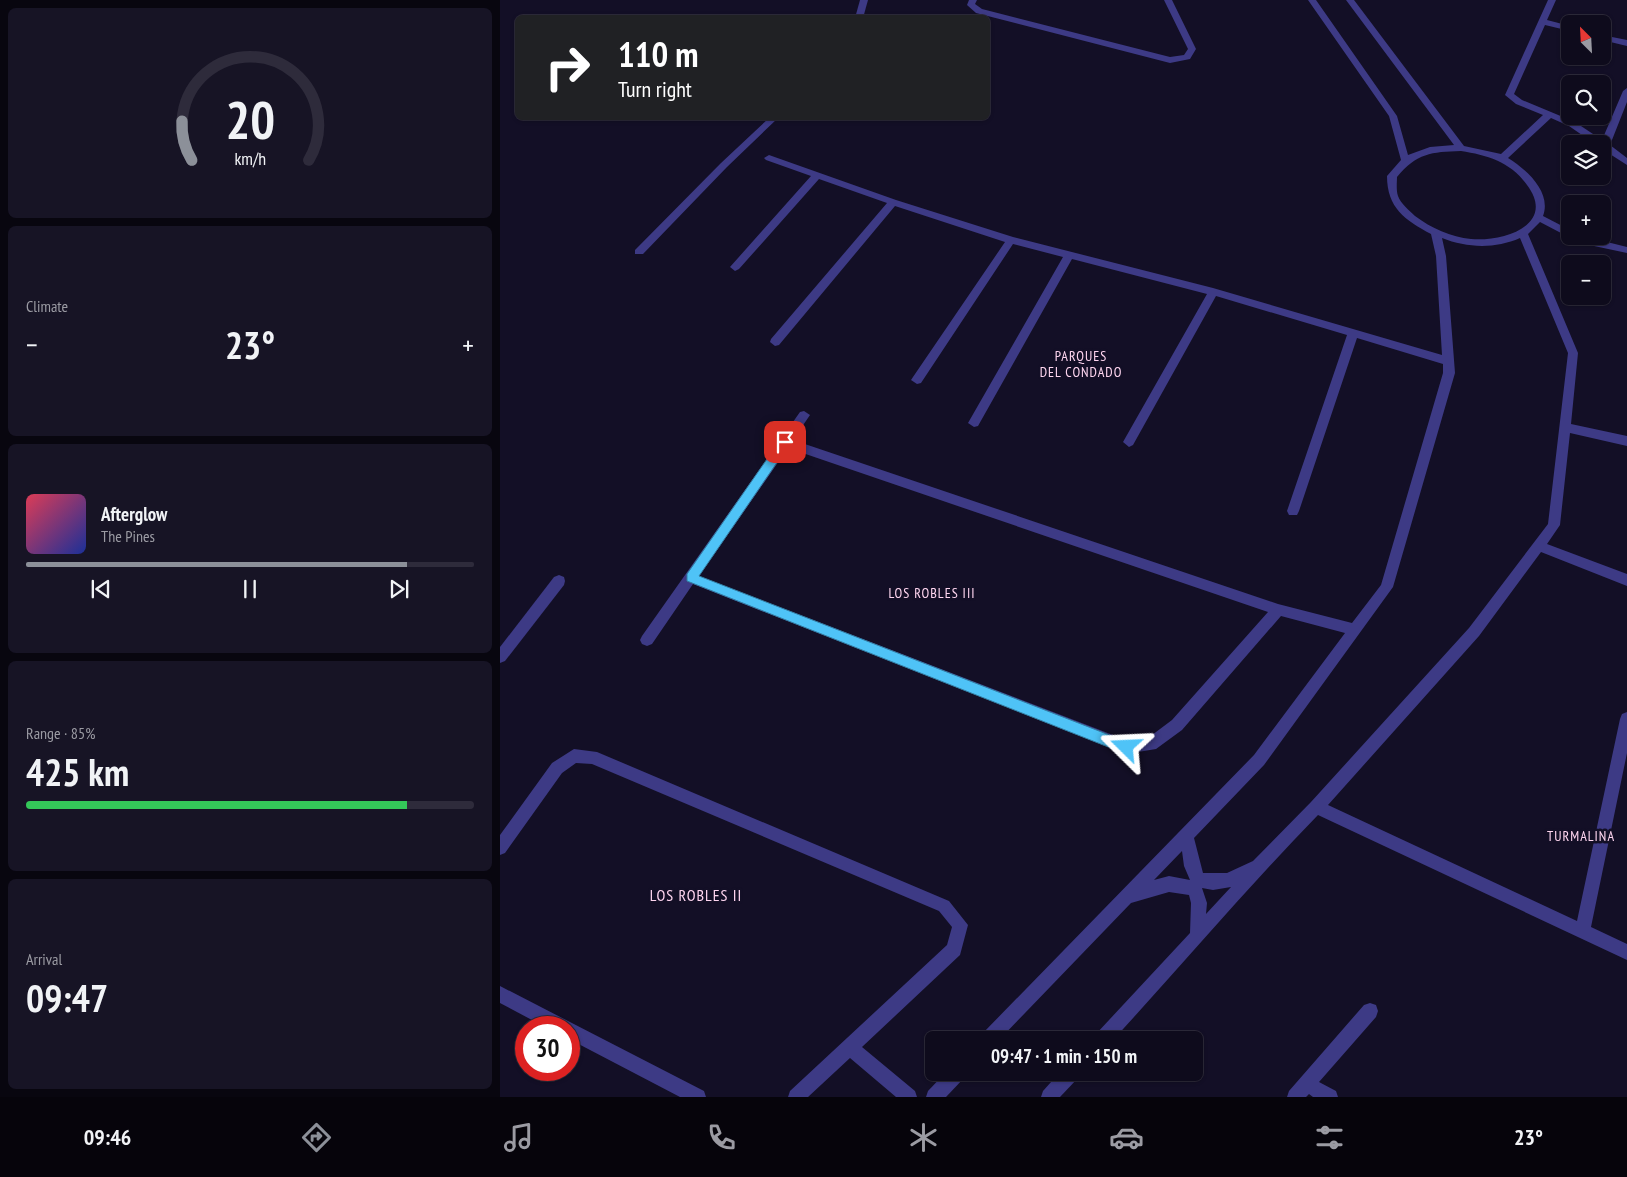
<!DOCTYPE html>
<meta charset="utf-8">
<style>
body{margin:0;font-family:"PT Sans Narrow",sans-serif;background:#171425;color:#f1f3f6;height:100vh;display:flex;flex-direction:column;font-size:19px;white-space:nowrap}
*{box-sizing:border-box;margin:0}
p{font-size:16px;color:#9b9ba3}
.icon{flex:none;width:28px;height:28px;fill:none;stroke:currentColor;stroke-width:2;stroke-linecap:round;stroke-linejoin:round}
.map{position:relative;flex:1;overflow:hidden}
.details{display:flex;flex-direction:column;gap:8px;padding:8px;background:#08060f;width:500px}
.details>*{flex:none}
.top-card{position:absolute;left:15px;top:15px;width:475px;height:105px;border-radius:8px;box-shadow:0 1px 4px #0004,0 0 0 1px #2e2b3b;background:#202124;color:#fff;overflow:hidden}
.needle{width:32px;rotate:336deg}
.fabs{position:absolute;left:1061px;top:15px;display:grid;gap:10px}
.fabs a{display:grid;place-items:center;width:50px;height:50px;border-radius:8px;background:#0e0b1c;box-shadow:0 1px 4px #0004,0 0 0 1px #2e2b3b;font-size:25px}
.speed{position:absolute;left:15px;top:1016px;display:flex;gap:10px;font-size:25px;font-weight:700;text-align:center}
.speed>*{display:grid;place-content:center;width:65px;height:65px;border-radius:50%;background:#0e0b1c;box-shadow:0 1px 4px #0004,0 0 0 1px #2e2b3b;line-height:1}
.speed .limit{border:8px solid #d22;background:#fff;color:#111}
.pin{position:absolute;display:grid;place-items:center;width:42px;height:42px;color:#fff;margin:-21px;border-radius:10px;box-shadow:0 2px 8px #0006}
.me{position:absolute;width:55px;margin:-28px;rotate:291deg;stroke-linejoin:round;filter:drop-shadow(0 0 4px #0008)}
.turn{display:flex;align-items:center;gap:18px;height:105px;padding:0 20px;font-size:22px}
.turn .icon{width:65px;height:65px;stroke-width:2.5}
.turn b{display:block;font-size:35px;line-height:42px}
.big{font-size:38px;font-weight:800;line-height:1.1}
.details .card{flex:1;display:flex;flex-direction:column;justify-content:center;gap:8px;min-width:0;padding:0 18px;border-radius:8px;background:#171425}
.details .dial{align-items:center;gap:0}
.dial svg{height:130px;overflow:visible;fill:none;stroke:#2e2b3b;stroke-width:7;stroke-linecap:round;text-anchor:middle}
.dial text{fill:#f1f3f6;stroke:none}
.song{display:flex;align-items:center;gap:15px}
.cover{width:60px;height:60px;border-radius:8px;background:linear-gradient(135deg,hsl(350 70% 55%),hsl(230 70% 35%))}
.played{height:5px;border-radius:2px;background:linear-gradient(90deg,#8c9099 85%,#2e2b3b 85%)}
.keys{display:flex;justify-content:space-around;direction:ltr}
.heat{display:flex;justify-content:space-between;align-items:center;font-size:28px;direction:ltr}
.charge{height:8px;border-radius:4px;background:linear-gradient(90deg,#34c759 85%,#2e2b3b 0)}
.trip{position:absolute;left:425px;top:1031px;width:278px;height:50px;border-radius:8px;background:#0e0b1c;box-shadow:0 1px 4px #0004,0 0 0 1px #2e2b3b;font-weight:800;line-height:50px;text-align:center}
.tabs{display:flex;height:80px;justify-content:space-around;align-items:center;background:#06040b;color:#9b9ba3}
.tabs .icon{width:35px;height:35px}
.tabs .active{color:#8c9099}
.tabs b{font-size:22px;color:#f1f3f6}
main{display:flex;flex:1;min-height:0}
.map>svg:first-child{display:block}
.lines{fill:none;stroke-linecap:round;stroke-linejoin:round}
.street{fill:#3d3a85;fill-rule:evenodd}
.route{fill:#4fc3f7;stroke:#337fa1}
.labels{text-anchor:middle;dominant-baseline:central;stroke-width:5;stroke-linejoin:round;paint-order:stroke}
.neighbourhood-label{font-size:14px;letter-spacing:1px;fill:#ffd6f0;stroke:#130f26}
.near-neighbourhood-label{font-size:16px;letter-spacing:1px;fill:#ffd6f0;stroke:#130f26}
</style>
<main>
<section class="details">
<div class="card dial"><svg viewBox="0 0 100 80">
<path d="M14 69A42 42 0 1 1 86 69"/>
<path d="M14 69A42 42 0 0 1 8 45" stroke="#8c9099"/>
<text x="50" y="56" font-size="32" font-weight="700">20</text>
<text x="50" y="72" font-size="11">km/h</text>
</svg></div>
<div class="card"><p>Climate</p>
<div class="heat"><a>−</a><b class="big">23°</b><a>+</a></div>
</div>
<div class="card">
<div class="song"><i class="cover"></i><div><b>Afterglow</b><p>The Pines</p></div></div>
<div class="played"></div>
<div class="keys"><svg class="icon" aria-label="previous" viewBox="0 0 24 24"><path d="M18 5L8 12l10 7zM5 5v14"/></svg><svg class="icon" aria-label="pause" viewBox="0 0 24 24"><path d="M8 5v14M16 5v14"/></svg><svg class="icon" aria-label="next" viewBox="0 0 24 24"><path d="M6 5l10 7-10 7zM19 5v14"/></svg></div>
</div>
<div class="card"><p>Range · 85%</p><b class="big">425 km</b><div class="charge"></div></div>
<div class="card"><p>Arrival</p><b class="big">09:47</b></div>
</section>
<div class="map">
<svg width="1127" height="1097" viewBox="0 0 1127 1097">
<rect width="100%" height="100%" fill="#130f26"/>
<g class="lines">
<!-- street -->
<g class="street">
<polygon points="360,0 368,0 363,18 355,18"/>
<polygon points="469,0 477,0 475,4 482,9 670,57 684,55 688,49 664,0 672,0 696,49 690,59 670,63 476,13 467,5"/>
<path d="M 808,0 L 816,0 L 897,116 L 908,155 L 930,147 L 954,145 L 846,0 L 854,0 L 964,146 L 1001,154 L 1043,115 L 1016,104 L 1005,95 L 1048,0 L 1056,0 L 1047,20 L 1070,26 L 1070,31 L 1045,25 L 1014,94 L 1022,100 L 1075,122 L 1102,140 L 1123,91 L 1127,88 L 1127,102 L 1110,145 L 1127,158 L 1127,165 L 1102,149 L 1102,144 L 1095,144 L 1069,126 L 1051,118 L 1008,158 C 1026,169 1052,192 1043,216 L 1070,230 L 1070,236 L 1083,236 L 1127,247 L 1127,253 L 1080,243 L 1040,222 L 1028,234 L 1078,353 L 1071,424 L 1127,436 L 1127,446 L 1070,433 L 1060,525 L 1047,544 L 1127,574 L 1127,586 L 1041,552 L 979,636 L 828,805 L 1077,921 L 1120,719 L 1122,714 L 1127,712 L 1127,753 L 1091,927 L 1127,944 L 1127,960 L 818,815 C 747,888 682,965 613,1040 L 594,1040 L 596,1034 L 690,933 L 691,903 L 689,895 L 669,892 L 631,903 L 499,1040 L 480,1040 L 482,1034 L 754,755 L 845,633 L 781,616 L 682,730 L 656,749 L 626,754 L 193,584 L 152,644 L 147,646 L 142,644 L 140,640 L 142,636 L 300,412 L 304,411 L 310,415 L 293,440 L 778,604 L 852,623 L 881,585 L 943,373 L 943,364 L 857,338 L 799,511 L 797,515 L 789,515 L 787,511 L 847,335 L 716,296 L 633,445 L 629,447 L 623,442 L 707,294 L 572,259 L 478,426 L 474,427 L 468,423 L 563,257 L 513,244 L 421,383 L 417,384 L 411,380 L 413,377 L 505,242 L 395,206 L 279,345 L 275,346 L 270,342 L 271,339 L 387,203 L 319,179 L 239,269 L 235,271 L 230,267 L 311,176 L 266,160 L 264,158 L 269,155 L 396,200 L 513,237 L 713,288 L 942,355 L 936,256 L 931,234 C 905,220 887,208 887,176 L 901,160 L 889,116 ZM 961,151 C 987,155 1011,162 1027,185 C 1057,225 1003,242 971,239 C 951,237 931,228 915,216 C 909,210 901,204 898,196 C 896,190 897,182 897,177 C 917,153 931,152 961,151 ZM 942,238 C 967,248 995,249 1020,238 L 1068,353 L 1048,524 L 969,628 L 811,802 L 753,861 L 727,873 L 703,873 L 694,838 L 764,765 L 893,587 L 955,373 L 946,256 ZM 288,448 L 768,612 L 672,720 L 648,738 L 626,740 L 199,576 ZM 682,851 L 684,866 L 690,880 L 669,876 L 654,880 ZM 731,887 L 706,914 L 707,903 L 702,888 L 713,890 Z"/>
<polygon points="1102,35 1127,40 1127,46 1102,40"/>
<polygon points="269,118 278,118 227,167 143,254 135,254 135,250 221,163"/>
<polygon points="59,575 64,577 65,581 64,585 5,661 0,663 0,647 54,577"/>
<polygon points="74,749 97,752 449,901 468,925 460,955 362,1047 415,1091 417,1097 396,1097 350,1058 308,1097 288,1097 290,1091 447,945 452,927 439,911 92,764 76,763 62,773 5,853 0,855 0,835 52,763"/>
<polygon points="0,986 204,1091 206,1097 180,1097 69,1039 69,1028 47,1028 0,1003"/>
<polygon points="870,1003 876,1005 878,1011 876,1017 819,1082 836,1091 838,1097 813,1097 809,1094 806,1097 787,1097 789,1091 864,1005"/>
<polygon points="446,1072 466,1072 464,1078 446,1097 426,1097 428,1091"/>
<polygon points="560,1072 580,1072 578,1078 560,1097 541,1097 543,1091"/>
</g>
</g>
<!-- route -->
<polygon class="route" points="285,438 290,442 289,445 199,576 630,743 632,747 630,752 626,754 187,581 187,574 281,439"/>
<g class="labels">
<!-- neighbourhood labels -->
<g class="neighbourhood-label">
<text x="581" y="356">PARQUES<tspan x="581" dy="16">DEL CONDADO</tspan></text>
<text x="432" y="593">LOS ROBLES III</text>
<text x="1081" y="836">TURMALINA</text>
</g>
<!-- near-neighbourhood labels -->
<g class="near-neighbourhood-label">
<text x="196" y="895">LOS ROBLES II</text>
</g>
</g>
</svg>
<div class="fabs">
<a><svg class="needle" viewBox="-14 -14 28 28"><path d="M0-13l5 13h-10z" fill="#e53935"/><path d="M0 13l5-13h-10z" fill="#9b9ba3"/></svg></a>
<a><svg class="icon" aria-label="search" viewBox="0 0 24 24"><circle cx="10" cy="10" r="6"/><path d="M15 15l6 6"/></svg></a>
<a><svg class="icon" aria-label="layers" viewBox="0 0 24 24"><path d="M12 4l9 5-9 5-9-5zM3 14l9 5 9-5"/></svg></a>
<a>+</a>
<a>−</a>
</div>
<div class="speed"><div class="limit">30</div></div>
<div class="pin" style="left:285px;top:442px;background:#d93025"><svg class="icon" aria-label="arrive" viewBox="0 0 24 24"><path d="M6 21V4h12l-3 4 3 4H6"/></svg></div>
<svg class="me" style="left:626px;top:747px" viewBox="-20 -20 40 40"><path d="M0-17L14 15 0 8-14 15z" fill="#4fc3f7" stroke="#fff" stroke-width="4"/></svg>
<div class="trip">09:47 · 1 min · 150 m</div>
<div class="top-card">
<div class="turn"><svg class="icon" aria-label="right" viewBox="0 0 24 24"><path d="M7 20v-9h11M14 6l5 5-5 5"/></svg><div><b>110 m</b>Turn right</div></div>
</div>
</div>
</main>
<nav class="tabs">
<b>09:46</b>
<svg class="icon active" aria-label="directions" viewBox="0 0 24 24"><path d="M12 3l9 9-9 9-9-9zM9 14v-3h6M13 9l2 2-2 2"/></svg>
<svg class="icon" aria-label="music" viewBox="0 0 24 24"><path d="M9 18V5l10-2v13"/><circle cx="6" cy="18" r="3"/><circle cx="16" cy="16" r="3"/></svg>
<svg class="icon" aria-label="phone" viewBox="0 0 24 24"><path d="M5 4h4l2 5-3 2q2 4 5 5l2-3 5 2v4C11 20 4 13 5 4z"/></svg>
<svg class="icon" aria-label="climate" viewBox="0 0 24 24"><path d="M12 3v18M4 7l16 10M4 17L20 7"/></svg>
<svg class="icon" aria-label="car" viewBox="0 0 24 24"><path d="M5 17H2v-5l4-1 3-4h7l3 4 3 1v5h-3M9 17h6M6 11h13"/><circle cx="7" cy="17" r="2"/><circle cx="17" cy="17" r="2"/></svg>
<svg class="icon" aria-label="filters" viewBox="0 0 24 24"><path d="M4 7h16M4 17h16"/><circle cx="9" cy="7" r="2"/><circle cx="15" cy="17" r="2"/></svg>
<b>23°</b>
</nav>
